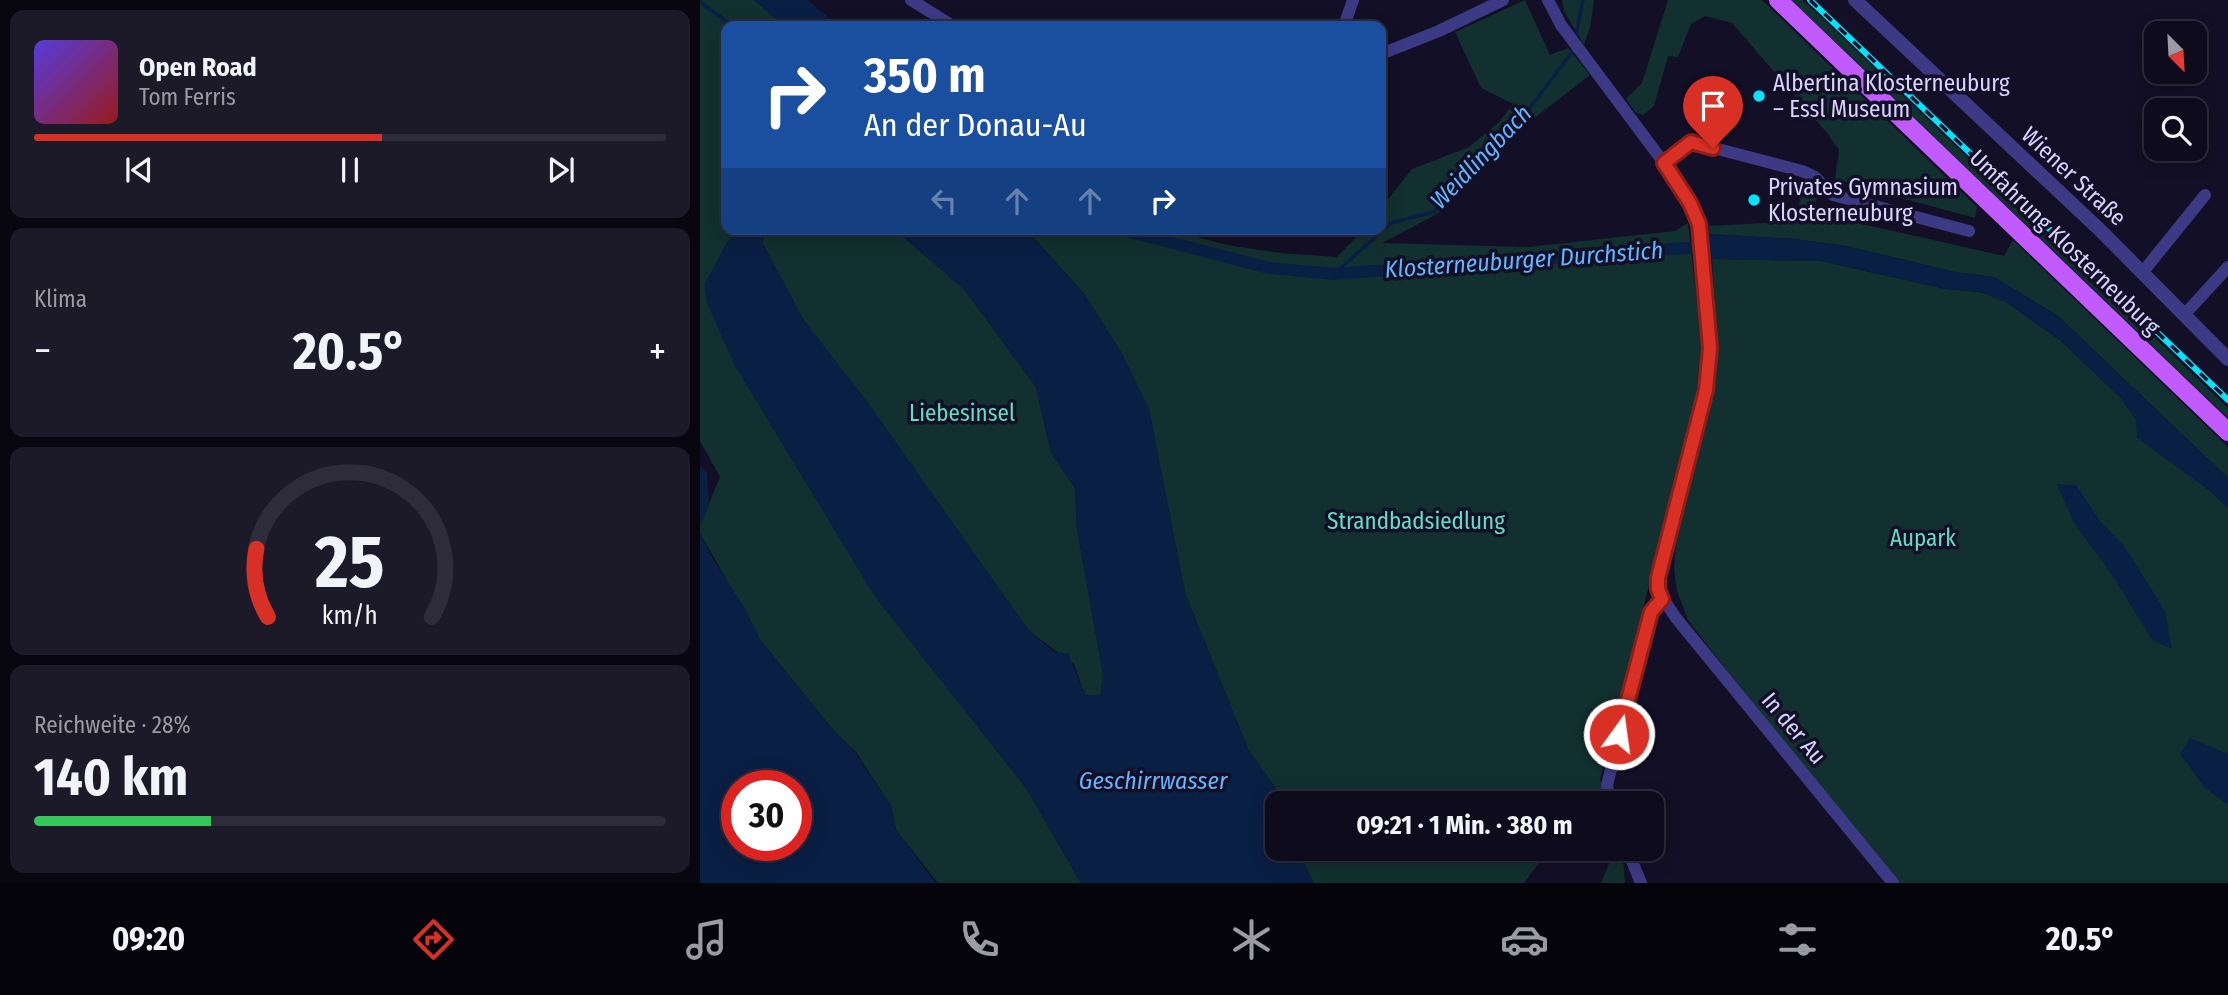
<!DOCTYPE html>
<html lang="de">
<meta charset="utf-8">
<style>
body{margin:0;font-family:"Fira Sans Condensed",sans-serif;background:#1c1929;color:#f1f3f6;height:100vh;display:flex;flex-direction:column;font-size:26px;white-space:nowrap}
*{box-sizing:border-box;margin:0}
p{font-size:23px;color:#9b9ba3}
.icon{flex:none;width:38px;height:38px;fill:none;stroke:currentColor;stroke-width:2;stroke-linecap:round;stroke-linejoin:round}
.map{position:relative;flex:1;overflow:hidden}
.details{display:flex;flex-direction:column;gap:10px;padding:10px;background:#08060f;width:700px}
.details>*{flex:none}
.top-card{position:absolute;left:21px;top:21px;width:665px;height:214px;border-radius:14px;box-shadow:0 4px 18px #0003,0 0 0 2px #2e2b3b;background:#1a4fa0;color:#fff;overflow:hidden}
.needle{width:46px;rotate:156deg}
.tools{position:absolute;left:1444px;top:21px;display:grid;gap:14px}
.tools a{display:grid;place-items:center;width:63px;height:63px;border-radius:14px;background:#0e0b1c;box-shadow:0 4px 18px #0003,0 0 0 2px #2e2b3b;font-size:35px}
.speed{position:absolute;left:21px;top:770px;display:flex;gap:14px;font-size:35px;font-weight:700;text-align:center}
.speed>*{display:grid;place-content:center;width:91px;height:91px;border-radius:50%;background:#0e0b1c;box-shadow:0 4px 18px #0003,0 0 0 2px #2e2b3b;line-height:1}
.speed .limit{border:10px solid #d22;background:#fff;color:#111}
.pin{position:absolute;display:grid;place-items:center;width:60px;height:60px;color:#fff;margin:-72px -30px;border-radius:50% 50% 50% 0;rotate:-45deg;box-shadow:0 0 7px #0007}
.pin .icon{rotate:45deg}
.me{position:absolute;width:77px;margin:-38px;rotate:14deg;stroke-linejoin:round;filter:drop-shadow(0 0 5px #0008)}
.turn{display:flex;align-items:center;gap:24px;height:147px;padding:0 28px;font-size:32px}
.turn .icon{width:91px;height:91px;stroke-width:2.5}
.turn b{display:block;font-size:49px;line-height:60px}
.lanes{display:flex;align-items:center;height:66px;padding:0 28px;background:#0003;justify-content:center;gap:35px;direction:ltr}
.lanes .off{opacity:.35}
.big{font-size:52px;font-weight:700;line-height:1.1}
.details .tile{flex:1;display:flex;flex-direction:column;justify-content:center;gap:10px;min-width:0;padding:0 24px;border-radius:14px;background:#1c1929}
.details .dial{align-items:center;gap:0}
.dial svg{height:182px;overflow:visible;fill:none;stroke:#2e2b3b;stroke-width:7;stroke-linecap:round;text-anchor:middle}
.dial text{fill:#f1f3f6;stroke:none}
.song{display:flex;align-items:center;gap:21px}
.cover{width:84px;height:84px;border-radius:10px;background:linear-gradient(135deg,hsl(250 70% 55%),hsl(0 70% 35%))}
.played{height:7px;border-radius:4px;background:linear-gradient(90deg,#d93025 55%,#2e2b3b 55%)}
.keys{display:flex;justify-content:space-around;direction:ltr}
.heat{display:flex;justify-content:space-between;align-items:center;font-size:38px;direction:ltr}
.charge{height:10px;border-radius:5px;background:linear-gradient(90deg,#34c759 28%,#2e2b3b 0)}
.trip{position:absolute;left:565px;top:791px;width:399px;height:70px;border-radius:14px;background:#0e0b1c;box-shadow:0 4px 18px #0003,0 0 0 2px #2e2b3b;font-weight:700;line-height:70px;text-align:center}
.menu{display:flex;height:112px;justify-content:space-around;align-items:center;background:#06040b;color:#9b9ba3}
.menu .icon{width:49px;height:49px}
.menu .on{color:#d93025}
.menu b{font-size:32px;color:#f1f3f6}
main{display:flex;flex:1;min-height:0}
.map>svg:first-child{display:block}
.green{fill:#12302f}
.water{fill:#0a1f44;fill-rule:evenodd}
.lines{fill:none;stroke-linecap:round;stroke-linejoin:round}
.stream{stroke:#0a1f44;stroke-width:3.5}
.canal{stroke:#0a1f44;stroke-width:12}
.minor{stroke:#3d3a85;stroke-width:12}
.tertiary{stroke:#3d3a85;stroke-width:14}
.primary{stroke:#c25bff;stroke-width:18}
.rail-casing{stroke:#00e5ff;stroke-width:6}
.rail{stroke:#130f26;stroke-width:3.5;stroke-dasharray:10;stroke-linecap:butt}
.route-casing{stroke:#8d1f18;stroke-width:18}
.route{stroke:#d93025;stroke-width:12}
.poi-dot{fill:#00e5ff;stroke:#130f26;stroke-width:2.5}
.labels{text-anchor:middle;dominant-baseline:central;stroke-width:7;stroke-linejoin:round;paint-order:stroke}
.poi-label{font-size:23px;fill:#d9d4ff;stroke:#130f26;text-anchor:start}
.street-label{font-size:23px;fill:#d9d4ff;stroke:#130f26}
.park-label{font-size:23px;fill:#5fe0c0;stroke:#130f26}
.water-label{font-size:24px;font-style:italic;fill:#62b6ff;stroke:#130f26}
</style>
<main>
<section class="details">
<div class="tile">
<div class="song"><i class="cover"></i><div><b>Open Road</b><p>Tom Ferris</p></div></div>
<div class="played"></div>
<div class="keys"><svg class="icon" aria-label="previous" viewBox="0 0 24 24"><path d="M18 5L8 12l10 7zM5 5v14"/></svg><svg class="icon" aria-label="pause" viewBox="0 0 24 24"><path d="M8 5v14M16 5v14"/></svg><svg class="icon" aria-label="next" viewBox="0 0 24 24"><path d="M6 5l10 7-10 7zM19 5v14"/></svg></div>
</div>
<div class="tile"><p>Klima</p>
<div class="heat"><a>−</a><b class="big">20.5°</b><a>+</a></div>
</div>
<div class="tile dial"><svg viewBox="0 0 100 80">
<path d="M14 69A42 42 0 1 1 86 69"/>
<path d="M14 69A42 42 0 0 1 9 39" stroke="#d93025"/>
<text x="50" y="56" font-size="32" font-weight="700">25</text>
<text x="50" y="72" font-size="11">km/h</text>
</svg></div>
<div class="tile"><p>Reichweite · 28%</p><b class="big">140 km</b><div class="charge"></div></div>
</section>
<div class="map">
<svg width="1528" height="883" viewBox="0 0 1528 883">
<rect width="100%" height="100%" fill="#130f26"/>
<!-- green -->
<g class="green">
<polygon points="0,0 54,0 85,26 26,26 26,229 45,229 28,241 5,284 7,303 175,596 326,788 381,883 238,883 196,830 191,806 156,752 134,731 61,641 0,533 0,525 20,477 0,441"/>
<polygon points="825,0 850,55 868,48 890,75 828,123 737,214 682,243 828,247 975,231 988,223 1003,354 993,411 900,779 905,803 586,803 548,749 485,593 449,409 421,352 385,295 326,229 468,229 527,245 580,253 637,257 664,229 681,229 681,208 712,169 769,147 799,122 813,104 781,88 755,32"/>
<polygon points="862,0 894,0 890,28 884,45 864,11"/>
<polygon points="968,0 1062,0 1277,207 1275,218 1135,180 1139,150 1128,134 1032,23 1005,16 991,24 978,57 968,56 954,106 943,115 935,112 926,99 942,83"/>
<polygon points="1091,0 1102,0 1130,25 1528,408 1528,418"/>
<polygon points="1101,189 1121,189 1115,204 1120,209 1098,214"/>
<polygon points="1140,219 1304,256 1313,240 1528,447 1528,478 1358,316 1294,277 1255,272 1146,246 1095,239 1009,234 1009,226"/>
<polygon points="67,229 194,229 264,289 336,387 351,453 375,488 377,529 403,674 401,696 385,695 374,664 330,632 103,319 62,242"/>
<polygon points="1012,259 1121,261 1246,289 1280,292 1304,301 1360,340 1421,398 1436,420 1528,508 1528,883 1197,883 1018,659 988,620 977,591 974,569 976,540 1015,383 1017,336"/>
<polygon points="600,849 849,849 824,883 614,883 599,855"/>
<polygon points="898,849 919,849 923,860 925,883 901,883 910,861"/>
</g>
<!-- water -->
<g class="water">
<polygon points="54,0 108,0 138,26 85,26"/>
<polygon points="45,229 67,229 62,242 103,319 169,404 330,632 356,653 368,653 385,695 400,696 403,674 377,529 375,488 351,453 336,387 264,289 194,229 326,229 385,295 421,352 449,409 485,593 548,749 586,803 578,803 578,849 600,849 599,855 614,883 381,883 326,788 175,597 35,366 7,303 5,284 28,241"/>
<polygon points="1009,234 1095,239 1146,246 1255,272 1294,277 1358,316 1528,478 1528,508 1510,491 1437,438 1436,420 1421,398 1360,340 1304,301 1280,292 1246,289 1121,261 1012,259"/>
<polygon points="0,466 7,473 9,507 0,525"/>
<polygon points="1357,484 1376,485 1400,521 1425,547 1465,611 1472,649 1453,641 1410,572 1374,523"/>
<path d="M 0,533 L 13,559 L 44,607 L 61,641 L 134,731 L 155,752 L 191,806 L 196,830 L 236,883 L 0,883 ZM 37,786 L 96,786 L 96,845 L 37,845 Z"/>
<polygon points="1490,738 1528,754 1528,805 1505,788 1480,754"/>
</g>
<g class="lines">
<!-- stream -->
<g class="stream">
<polyline points="0,2 33,26"/>
<polyline points="875,39 883,0"/>
<polyline points="634,274 691,223 734,212 827,112 872,52 873,46"/>
</g>
<!-- canal -->
<polyline class="canal" points="419,229 569,268 634,274 1027,245"/>
<!-- minor -->
<g class="minor">
<polyline points="211,0 253,26"/>
<polyline points="848,0 861,25 964,163 990,203 999,224 1010,348 1005,390 958,578 960,594 976,618 1193,883"/>
<polyline points="644,26 653,0"/>
<polyline points="681,54 739,31 803,0"/>
<polyline points="964,163 991,142 1102,171 1115,177 1133,195 1269,231"/>
<polyline points="1442,273 1505,195"/>
<polyline points="1484,315 1528,267"/>
<polyline points="910,803 907,785 951,612 963,599"/>
<polyline points="927,849 941,883"/>
</g>
<!-- tertiary -->
<polyline class="tertiary" points="1155,0 1400,230 1528,359"/>
<!-- primary -->
<polyline class="primary" points="1078,0 1528,432"/>
<!-- rail casing -->
<g class="rail-casing">
<polyline id="rail" points="1110,0 1528,400"/>
</g>
<!-- rail -->
<use href="#rail" class="rail"/>
</g>
<g class="lines">
<!-- route casing -->
<g class="route-casing">
<polyline id="route" points="919,734 951,612 962,599 958,589 958,578 1006,390 1010,348 999,224 990,203 964,163 991,142 1013,148"/>
</g>
<!-- route -->
<use href="#route" class="route"/>
</g>
<!-- markers -->
<g class="poi-dot">
<circle cx="1059" cy="96" r="7"/>
<circle cx="1054" cy="200" r="7"/>
</g>
<g class="labels">
<!-- poi labels -->
<g class="poi-label">
<text x="1073" y="83">Albertina Klosterneuburg<tspan x="1073" dy="26">– Essl Museum</tspan></text>
<text x="1068" y="187">Privates Gymnasium<tspan x="1068" dy="26">Klosterneuburg</tspan></text>
</g>
<!-- street labels -->
<g class="street-label">
<text transform="translate(1374 176) rotate(43)">Wiener Straße</text>
<text transform="translate(1365 242) rotate(44)">Umfahrung Klosterneuburg</text>
<text transform="translate(1094 728) rotate(50)">In der Au</text>
</g>
<!-- park labels -->
<g class="park-label">
<text x="262" y="413">Liebesinsel</text>
<text x="716" y="521">Strandbadsiedlung</text>
<text x="1223" y="538">Aupark</text>
</g>
<!-- water labels -->
<g class="water-label">
<text transform="translate(781 157) rotate(-46)">Weidlingbach</text>
<text transform="translate(824 260) rotate(-4)">Klosterneuburger Durchstich</text>
<text x="453" y="781">Geschirrwasser</text>
</g>
</g>
</svg>
<div class="tools">
<a><svg class="needle" viewBox="-14 -14 28 28"><path d="M0-13l5 13h-10z" fill="#e53935"/><path d="M0 13l5-13h-10z" fill="#9b9ba3"/></svg></a>
<a><svg class="icon" aria-label="search" viewBox="0 0 24 24"><circle cx="10" cy="10" r="6"/><path d="M15 15l6 6"/></svg></a>
</div>
<div class="speed"><div class="limit">30</div></div>
<div class="pin" style="left:1013px;top:148px;background:#d93025"><svg class="icon" aria-label="arrive" viewBox="0 0 24 24"><path d="M6 21V4h12l-3 4 3 4H6"/></svg></div>
<svg class="me" style="left:919px;top:734px" viewBox="-20 -20 40 40"><circle r="17" fill="#d93025" stroke="#fff" stroke-width="3"/><path d="M0-11L8 9 0 5-8 9z" fill="#fff"/></svg>
<div class="trip">09:21 · 1 Min. · 380 m</div>
<div class="top-card">
<div class="turn"><svg class="icon" aria-label="right" viewBox="0 0 24 24"><path d="M7 20v-9h11M14 6l5 5-5 5"/></svg><div><b>350 m</b>An der Donau-Au</div></div>
<div class="lanes"><svg class="icon off" aria-label="left" viewBox="0 0 24 24"><path d="M17 20v-9H6M10 6l-5 5 5 5"/></svg><svg class="icon off" aria-label="ahead" viewBox="0 0 24 24"><path d="M12 20V5M6 11l6-6 6 6"/></svg><svg class="icon off" aria-label="ahead" viewBox="0 0 24 24"><path d="M12 20V5M6 11l6-6 6 6"/></svg><svg class="icon" aria-label="right" viewBox="0 0 24 24"><path d="M7 20v-9h11M14 6l5 5-5 5"/></svg></div>
</div>
</div>
</main>
<nav class="menu">
<b>09:20</b>
<svg class="icon on" aria-label="directions" viewBox="0 0 24 24"><path d="M12 3l9 9-9 9-9-9zM9 14v-3h6M13 9l2 2-2 2"/></svg>
<svg class="icon" aria-label="music" viewBox="0 0 24 24"><path d="M9 18V5l10-2v13"/><circle cx="6" cy="18" r="3"/><circle cx="16" cy="16" r="3"/></svg>
<svg class="icon" aria-label="phone" viewBox="0 0 24 24"><path d="M5 4h4l2 5-3 2q2 4 5 5l2-3 5 2v4C11 20 4 13 5 4z"/></svg>
<svg class="icon" aria-label="climate" viewBox="0 0 24 24"><path d="M12 3v18M4 7l16 10M4 17L20 7"/></svg>
<svg class="icon" aria-label="car" viewBox="0 0 24 24"><path d="M5 17H2v-5l4-1 3-4h7l3 4 3 1v5h-3M9 17h6M6 11h13"/><circle cx="7" cy="17" r="2"/><circle cx="17" cy="17" r="2"/></svg>
<svg class="icon" aria-label="filters" viewBox="0 0 24 24"><path d="M4 7h16M4 17h16"/><circle cx="9" cy="7" r="2"/><circle cx="15" cy="17" r="2"/></svg>
<b>20.5°</b>
</nav>
